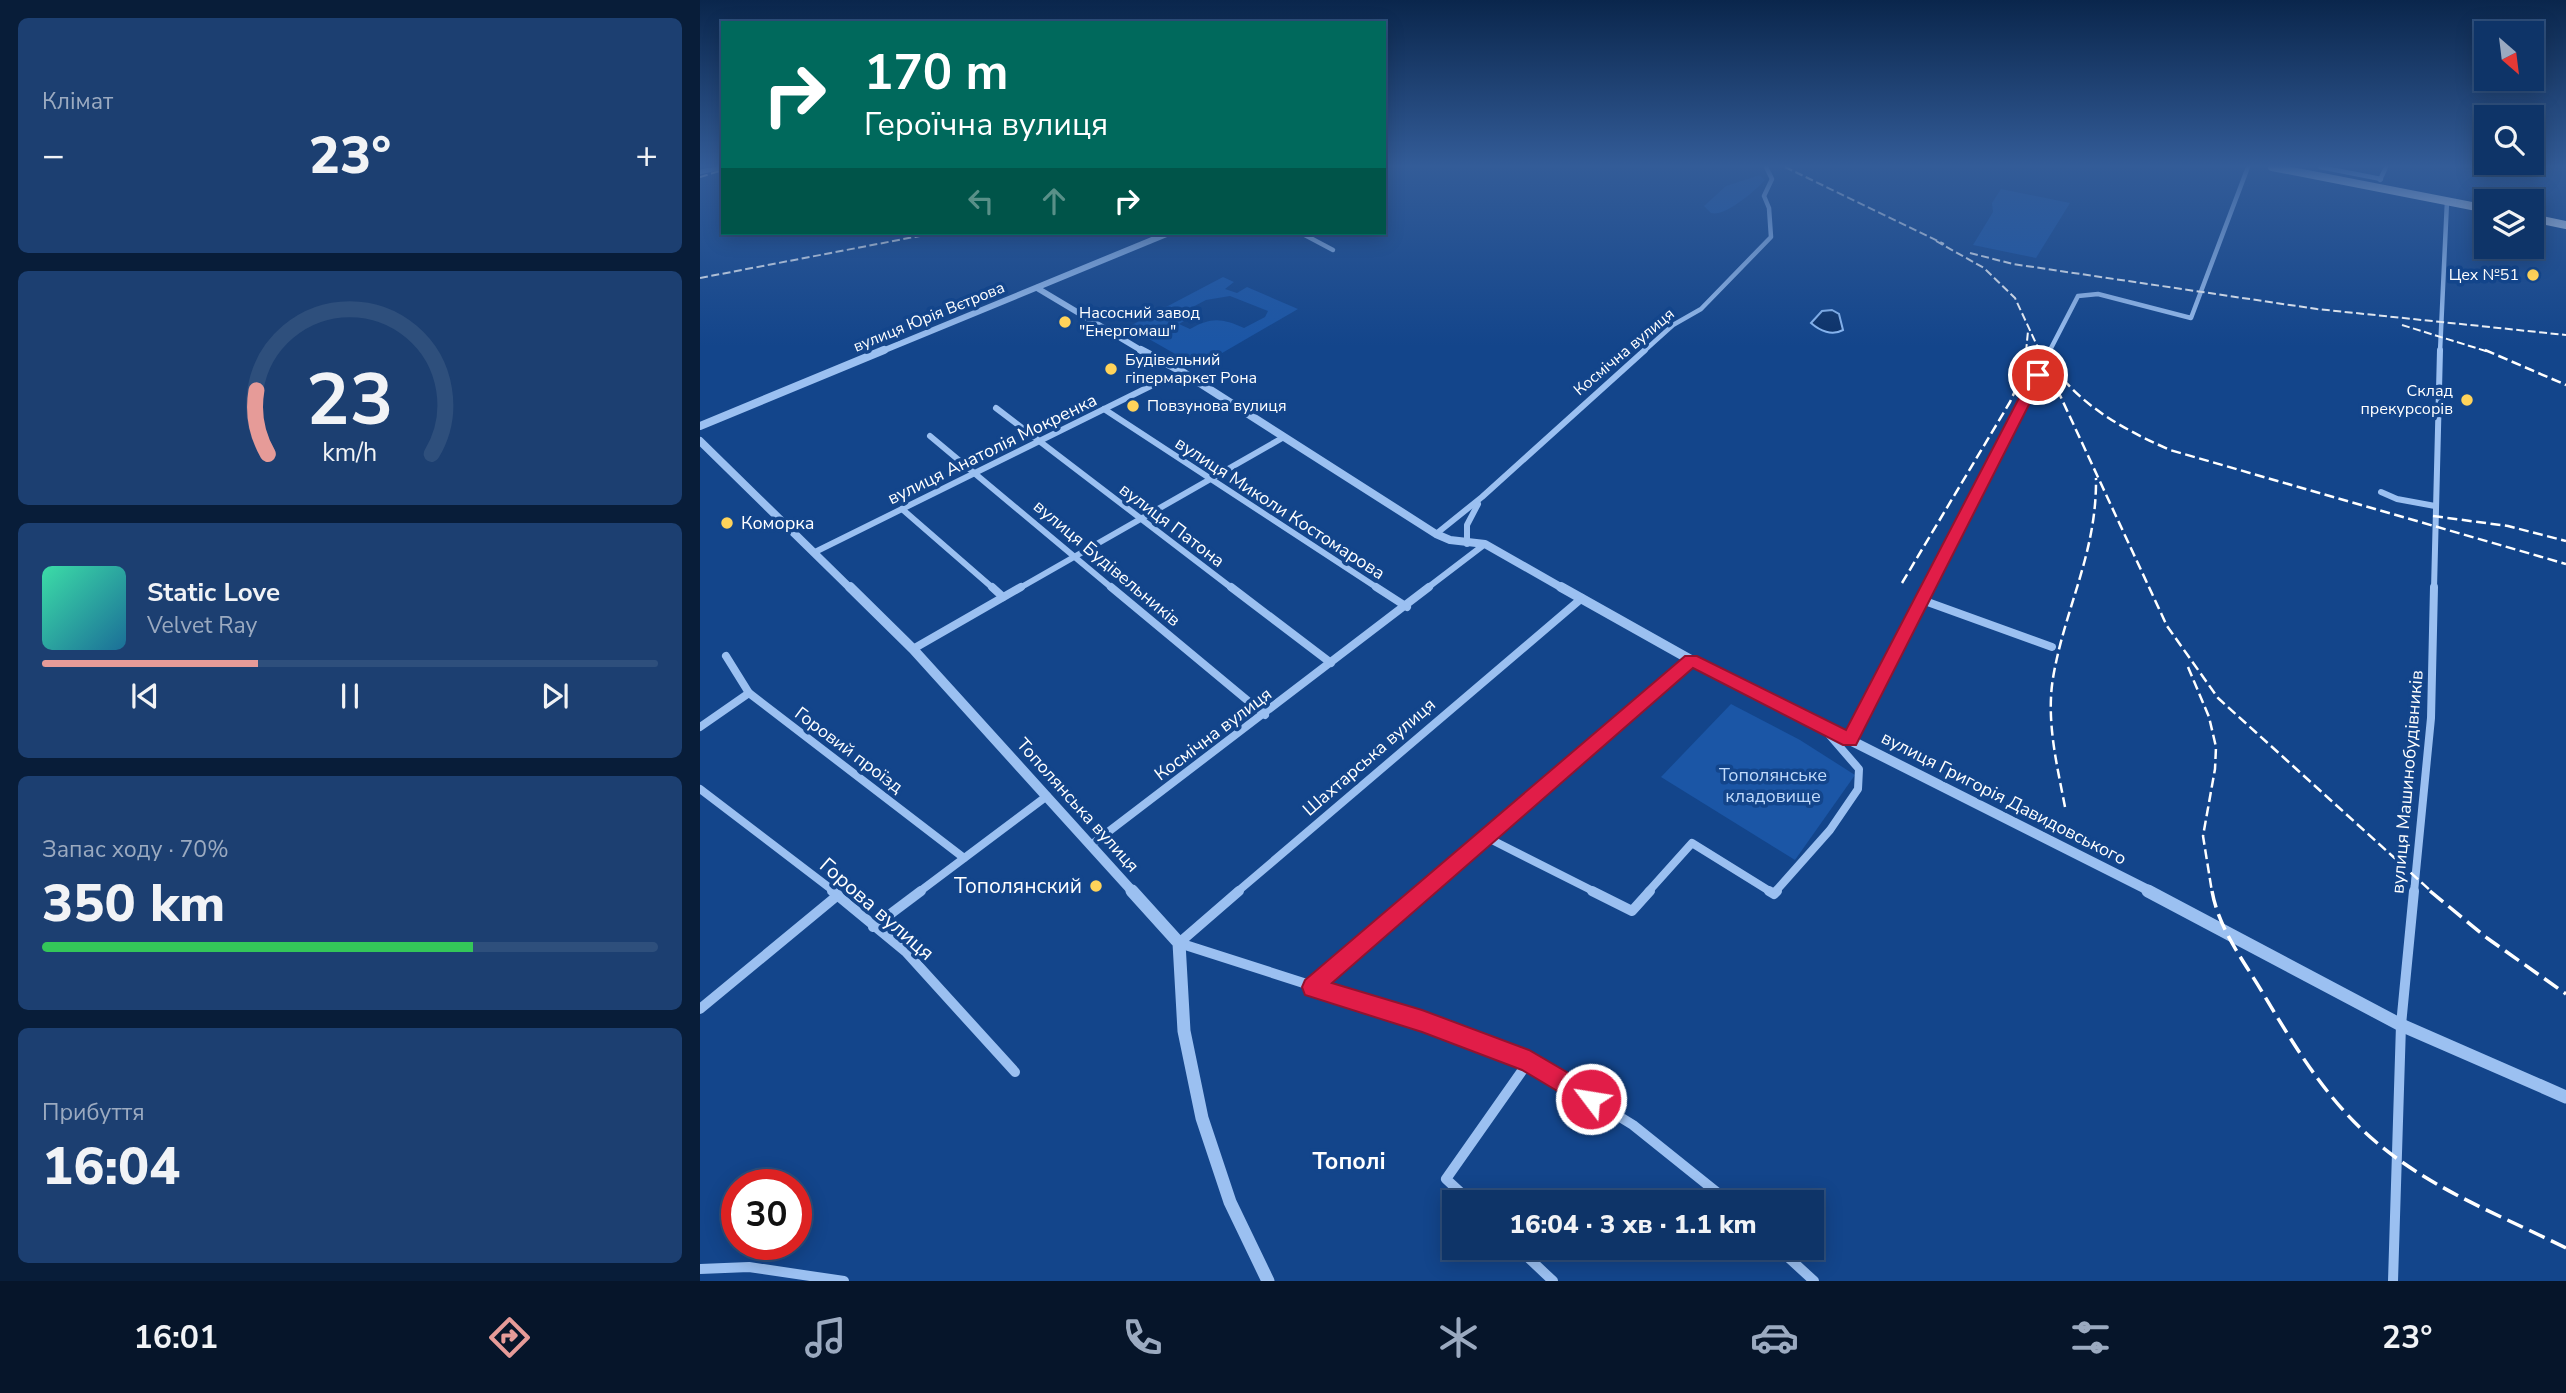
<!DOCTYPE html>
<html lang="uk">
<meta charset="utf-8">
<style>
body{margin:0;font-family:"Nunito Sans",sans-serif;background:#1c3f71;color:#f1f3f6;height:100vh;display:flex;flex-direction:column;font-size:26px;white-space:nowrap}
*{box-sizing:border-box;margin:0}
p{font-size:23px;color:#9baac0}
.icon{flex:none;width:38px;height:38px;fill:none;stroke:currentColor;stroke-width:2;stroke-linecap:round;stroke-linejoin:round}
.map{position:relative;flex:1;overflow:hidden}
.side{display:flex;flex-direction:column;gap:18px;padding:18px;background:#081d39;width:700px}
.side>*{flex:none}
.hud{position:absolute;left:21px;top:21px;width:665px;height:214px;border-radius:0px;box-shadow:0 4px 18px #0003,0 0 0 2px #2e4f7c;background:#00695c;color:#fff;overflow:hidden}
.needle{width:46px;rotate:152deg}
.controls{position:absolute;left:1774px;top:21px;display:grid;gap:14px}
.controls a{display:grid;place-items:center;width:70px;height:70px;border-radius:0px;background:#0e3468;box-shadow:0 4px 18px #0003,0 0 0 2px #2e4f7c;font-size:35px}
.speed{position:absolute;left:21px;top:1169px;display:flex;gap:14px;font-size:35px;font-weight:700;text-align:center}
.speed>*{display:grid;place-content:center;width:91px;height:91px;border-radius:50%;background:#0e3468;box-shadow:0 4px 18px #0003,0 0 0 2px #2e4f7c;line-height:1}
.speed .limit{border:10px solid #d22;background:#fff;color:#111}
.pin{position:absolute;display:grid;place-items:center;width:60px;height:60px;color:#fff;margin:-30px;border:4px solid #fff;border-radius:50%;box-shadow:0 2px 7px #0007}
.me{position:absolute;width:77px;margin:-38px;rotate:301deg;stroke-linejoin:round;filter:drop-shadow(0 0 5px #0008)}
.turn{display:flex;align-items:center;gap:24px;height:147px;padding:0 28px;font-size:32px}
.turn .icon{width:91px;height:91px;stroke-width:2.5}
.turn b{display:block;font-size:49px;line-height:60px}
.lanes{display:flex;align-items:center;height:66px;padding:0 28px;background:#0003;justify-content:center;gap:35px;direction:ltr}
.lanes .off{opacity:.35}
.big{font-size:52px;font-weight:800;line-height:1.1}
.side .widget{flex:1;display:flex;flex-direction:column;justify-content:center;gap:10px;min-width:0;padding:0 24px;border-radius:10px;background:#1c3f71}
.side .dial{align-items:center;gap:0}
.dial svg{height:182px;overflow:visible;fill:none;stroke:#2e4f7c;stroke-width:7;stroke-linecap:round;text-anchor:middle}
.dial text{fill:#f1f3f6;stroke:none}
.song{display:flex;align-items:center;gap:21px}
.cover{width:84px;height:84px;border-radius:10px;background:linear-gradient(135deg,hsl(160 70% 55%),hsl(200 70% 35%))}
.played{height:7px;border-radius:4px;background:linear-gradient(90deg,#e69b98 35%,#2e4f7c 35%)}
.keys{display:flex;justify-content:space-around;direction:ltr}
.heat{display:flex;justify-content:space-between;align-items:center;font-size:38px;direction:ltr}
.charge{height:10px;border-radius:5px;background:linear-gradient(90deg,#34c759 70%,#2e4f7c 0)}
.trip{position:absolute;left:742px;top:1190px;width:382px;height:70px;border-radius:0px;background:#0e3468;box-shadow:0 4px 18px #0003,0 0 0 2px #2e4f7c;font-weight:800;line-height:70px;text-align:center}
.tabs{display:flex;height:112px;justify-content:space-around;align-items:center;background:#06152a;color:#9baac0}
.tabs .icon{width:49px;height:49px}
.tabs .current{color:#e69b98}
.tabs b{font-size:32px;color:#f1f3f6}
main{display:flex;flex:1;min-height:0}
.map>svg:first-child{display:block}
.green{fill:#1b56a6;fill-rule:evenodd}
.water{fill:#0b3168;stroke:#8cbaf4;stroke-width:2}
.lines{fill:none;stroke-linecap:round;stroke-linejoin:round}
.minor-far3{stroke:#9bc0f1;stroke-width:4.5}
.minor-far2{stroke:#9bc0f1;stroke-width:6}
.minor-far1{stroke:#9bc0f1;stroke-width:8}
.minor{stroke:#9bc0f1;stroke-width:10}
.tertiary-far3{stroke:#9bc0f1;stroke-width:6}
.tertiary-far2{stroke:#9bc0f1;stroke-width:8}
.tertiary-far1{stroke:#9bc0f1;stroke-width:10}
.tertiary{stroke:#9bc0f1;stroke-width:13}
.primary{stroke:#e4eeff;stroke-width:8}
.rail-far2{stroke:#fff;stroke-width:2;stroke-dasharray:8 3.5;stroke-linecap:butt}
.rail-far1{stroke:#fff;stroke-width:2.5;stroke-dasharray:10 4.5;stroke-linecap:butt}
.rail{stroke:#fff;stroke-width:3.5;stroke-dasharray:17 7;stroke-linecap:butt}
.route{fill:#e11d48;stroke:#92132f;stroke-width:2}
.poi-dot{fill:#ffd35a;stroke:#13458b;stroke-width:2.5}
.labels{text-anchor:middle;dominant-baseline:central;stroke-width:7;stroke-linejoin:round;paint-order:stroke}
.far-poi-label{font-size:16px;fill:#fff;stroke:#13458b;text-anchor:start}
.far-street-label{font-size:16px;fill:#fff;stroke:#13458b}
.street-label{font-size:18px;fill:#fff;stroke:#13458b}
.poi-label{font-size:18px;fill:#fff;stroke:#13458b;text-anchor:start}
.park-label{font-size:18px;fill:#c1dbfc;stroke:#13458b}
.near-poi-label{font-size:21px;fill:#fff;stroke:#13458b;text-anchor:end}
.near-street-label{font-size:21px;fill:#fff;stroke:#13458b}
.near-neighbourhood-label{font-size:23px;font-weight:bold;fill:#fff;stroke:#13458b}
</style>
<main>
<section class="side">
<div class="widget"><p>Клімат</p>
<div class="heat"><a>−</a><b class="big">23°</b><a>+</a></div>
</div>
<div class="widget dial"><svg viewBox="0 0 100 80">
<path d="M14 69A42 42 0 1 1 86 69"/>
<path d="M14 69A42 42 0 0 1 9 41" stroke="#e69b98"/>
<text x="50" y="56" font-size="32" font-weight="700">23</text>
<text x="50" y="72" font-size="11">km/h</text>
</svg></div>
<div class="widget">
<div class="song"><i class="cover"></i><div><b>Static Love</b><p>Velvet Ray</p></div></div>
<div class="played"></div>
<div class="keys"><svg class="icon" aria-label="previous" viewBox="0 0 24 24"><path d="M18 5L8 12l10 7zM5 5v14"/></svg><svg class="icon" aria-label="pause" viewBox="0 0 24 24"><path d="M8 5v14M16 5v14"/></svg><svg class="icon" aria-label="next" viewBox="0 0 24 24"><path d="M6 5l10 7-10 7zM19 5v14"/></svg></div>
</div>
<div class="widget"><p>Запас ходу · 70%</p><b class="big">350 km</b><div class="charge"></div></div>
<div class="widget"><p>Прибуття</p><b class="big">16:04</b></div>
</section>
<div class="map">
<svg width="1866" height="1281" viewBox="0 0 1866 1281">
<rect width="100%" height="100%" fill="#13458b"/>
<!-- green -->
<g class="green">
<path d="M 1060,175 L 1065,180 C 1055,191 1025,217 1011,213 L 1004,206 L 1026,186 Z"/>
<polygon points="1301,189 1370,203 1336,258 1273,245 1293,212 1292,203"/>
<path d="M 523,277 L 534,282 L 525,289 L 537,293 L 547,287 L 598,309 L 498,367 L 428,327 ZM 530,296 L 568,311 L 565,317 L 544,328 C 522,318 511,317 490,329 L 479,324 L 496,314 L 487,310 L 506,300 Z"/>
<polygon points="1031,704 1100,740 1155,775 1095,860 961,777"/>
</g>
<!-- water -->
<path class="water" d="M 1132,310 L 1139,314 L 1143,330 C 1132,336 1120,331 1111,323 L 1122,311 Z"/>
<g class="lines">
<!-- minor-far3 -->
<g class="minor-far3">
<polyline points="1620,167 1681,179"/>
<polyline points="0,172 23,167"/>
<polyline points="1680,180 1686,167"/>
<polyline points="601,233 633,250"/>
<polyline points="943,352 973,325 1001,309 1071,237 1069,208 1064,196 1072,179 1066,167"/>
<polyline points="1349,352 1378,296 1398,294 1491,318 1548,167"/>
<polyline points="1740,352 1747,201"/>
</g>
<!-- minor-far2 -->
<g class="minor-far2">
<polyline points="296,408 533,589"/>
<polyline points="404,409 679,589"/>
<polyline points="230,436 413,589"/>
<polyline points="1681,492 1697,499 1735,506"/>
<polyline points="202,509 294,589"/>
<polyline points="736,534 782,497 945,350"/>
<polyline points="767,544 767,525 778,504"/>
<polyline points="115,552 481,371"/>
<polyline points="318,589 584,437"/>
<polyline points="726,589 785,544"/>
<polyline points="1228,589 1350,350"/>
<polyline points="1734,589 1740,350"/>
</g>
<!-- minor-far1 -->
<g class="minor-far1">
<polyline points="292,587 303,597"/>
<polyline points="411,587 565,715"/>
<polyline points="531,587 631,663"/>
<polyline points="676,587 707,607"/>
<polyline points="1222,600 1352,647"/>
<polyline points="213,649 321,587"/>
<polyline points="26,656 49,693 264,858"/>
<polyline points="0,727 49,693"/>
<polyline points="1150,740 1229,587"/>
<polyline points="0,789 135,892"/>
<polyline points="786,837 895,892"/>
<polyline points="391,845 729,587"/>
<polyline points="219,892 347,796"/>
<polyline points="537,892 882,598"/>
<polyline points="722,892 991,660"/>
<polyline points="948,892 992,843 1071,892"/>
<polyline points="1075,892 1130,830 1158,789 1159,769 1126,731"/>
<polyline points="1714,892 1731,718 1734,587"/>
</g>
<!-- minor -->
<g class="minor">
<polyline points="132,891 206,952 315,1072"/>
<polyline points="892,891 932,911 950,891"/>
<polyline points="1069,891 1074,894 1077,891"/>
<polyline points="173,927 221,891"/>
<polyline points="479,943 722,1021 829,1061 933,1125 1029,1202"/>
<polyline points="479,943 539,891"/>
<polyline points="612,987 724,891"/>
<polyline points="0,1009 138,895"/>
<polyline points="771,1202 746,1179 829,1061"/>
<polyline points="818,1248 853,1281"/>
<polyline points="1078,1248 1114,1281"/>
<polyline points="0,1269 49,1267 144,1281"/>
<polyline points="1693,1281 1701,1025 1714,891"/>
</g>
<!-- tertiary-far3 -->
<g class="tertiary-far3">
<polyline points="337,288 444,352"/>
<polyline points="180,352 469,233"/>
</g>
<!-- tertiary-far2 -->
<g class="tertiary-far2">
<polyline points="441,350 481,371 736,534 750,540 785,544 864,589"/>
<polyline points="0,426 184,350"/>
<polyline points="0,441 151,589"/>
</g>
<!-- tertiary-far1 -->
<g class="tertiary-far1">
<polyline points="150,587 213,649 433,892"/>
<polyline points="861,587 991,660 1452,892"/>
</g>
<!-- tertiary -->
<g class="tertiary">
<polyline points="432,891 479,943 484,1031 502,1118 530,1202 568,1281"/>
<polyline points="1448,891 1701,1025 1866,1097"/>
</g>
<!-- primary -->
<g class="primary">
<polyline points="1572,167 1787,209"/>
<polyline points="1832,218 1866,225"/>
</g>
<!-- rail-far2 -->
<g class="rail-far2">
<polyline points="1085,167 1244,244"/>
<polyline points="0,177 23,170"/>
<polyline points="1236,241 1284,268 1315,298 1340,352"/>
<polyline points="1270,253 1313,264 1617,309 1866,335"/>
<polyline points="0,278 235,233"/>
<polyline points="1702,325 1789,352"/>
<polyline points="1326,352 1328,331"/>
</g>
<!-- rail-far1 -->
<g class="rail-far1">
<polyline points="1339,350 1467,626 1518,698 1732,892"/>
<polyline points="1785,350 1866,385"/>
<path d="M 1354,368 C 1384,408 1425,430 1470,450 L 1866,564"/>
<polyline points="1733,516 1808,526 1866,541"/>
<polyline points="1202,583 1310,402 1324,371 1326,350"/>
<polyline points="1488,667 1509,717 1516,747 1515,769 1503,836 1512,892"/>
<path d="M 1365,807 C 1357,765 1346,721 1353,678 C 1365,607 1397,553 1396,478"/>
</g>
<!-- rail -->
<g class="rail">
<path d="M 1512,891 C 1519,930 1544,961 1564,995 C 1595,1047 1628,1102 1676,1142 C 1731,1189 1802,1216 1866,1248"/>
<polyline points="1730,891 1787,938 1866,994"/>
</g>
</g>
<!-- sky -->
<linearGradient id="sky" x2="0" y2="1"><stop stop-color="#0a264c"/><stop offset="0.48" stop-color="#335c98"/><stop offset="1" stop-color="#335c98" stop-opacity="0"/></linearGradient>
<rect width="1866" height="346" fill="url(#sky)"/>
<!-- route -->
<polygon class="route" points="1338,371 1344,375 1156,745 1143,745 993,668 632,983 722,1010 829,1050 899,1091 903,1099 899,1107 891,1111 884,1107 822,1070 722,1032 605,995 602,987 605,980 985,656 997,656 1146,730 1331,375"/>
<!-- markers -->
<g class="poi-dot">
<circle cx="1833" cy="275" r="7"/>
<circle cx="365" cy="322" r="7"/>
<circle cx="411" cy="369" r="7"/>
<circle cx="1767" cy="400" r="7"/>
<circle cx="433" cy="406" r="7"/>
<circle cx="27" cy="523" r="7"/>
<circle cx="396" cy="886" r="7"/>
</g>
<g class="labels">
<!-- far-poi labels -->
<g class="far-poi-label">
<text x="1819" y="275" text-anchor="end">Цех №51</text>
<text x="379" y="313">Насосний завод<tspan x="379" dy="18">"Енергомаш"</tspan></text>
<text x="425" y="360">Будівельний<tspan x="425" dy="18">гіпермаркет Рона</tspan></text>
<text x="1753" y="391" text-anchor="end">Склад<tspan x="1753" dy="18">прекурсорів</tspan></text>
<text x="447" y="406">Повзунова вулиця</text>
</g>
<!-- far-street labels -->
<g class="far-street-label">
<text transform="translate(229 317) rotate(-22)">вулиця Юрія Вєтрова</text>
<text transform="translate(924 352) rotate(-40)">Космічна вулиця</text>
</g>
<!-- street labels -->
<g class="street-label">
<text transform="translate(292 449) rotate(-26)">вулиця Анатолія Мокренка</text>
<text transform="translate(580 508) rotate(33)">вулиця Миколи Костомарова</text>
<text transform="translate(472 525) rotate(37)">вулиця Патона</text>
<text transform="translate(407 563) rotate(40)">вулиця Будівельників</text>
<text transform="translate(513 734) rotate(-37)">Космічна вулиця</text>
<text transform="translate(149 750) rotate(37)">Горовий проїзд</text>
<text transform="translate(669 757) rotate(-41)">Шахтарська вулиця</text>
<text transform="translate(1707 782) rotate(-85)">вулиця Машинобудівників</text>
<text transform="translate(1304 798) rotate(27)">вулиця Григорія Давидовського</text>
<text transform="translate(378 805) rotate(48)">Тополянська вулиця</text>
</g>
<!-- poi labels -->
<g class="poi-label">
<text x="41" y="523">Коморка</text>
</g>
<!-- park labels -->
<g class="park-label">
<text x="1073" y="775">Тополянське<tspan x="1073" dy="21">кладовище</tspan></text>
</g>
<!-- near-poi labels -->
<g class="near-poi-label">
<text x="382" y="886">Тополянский</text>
</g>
<!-- near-street labels -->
<g class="near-street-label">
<text transform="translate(177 909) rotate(41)">Горова вулиця</text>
</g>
<!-- near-neighbourhood labels -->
<g class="near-neighbourhood-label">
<text x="649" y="1161">Тополі</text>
</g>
</g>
</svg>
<div class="controls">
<a><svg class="needle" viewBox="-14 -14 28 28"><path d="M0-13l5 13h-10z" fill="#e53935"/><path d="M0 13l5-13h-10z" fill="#9baac0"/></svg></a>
<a><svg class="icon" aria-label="search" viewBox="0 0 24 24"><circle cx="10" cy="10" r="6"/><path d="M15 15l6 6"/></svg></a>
<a><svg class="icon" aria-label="layers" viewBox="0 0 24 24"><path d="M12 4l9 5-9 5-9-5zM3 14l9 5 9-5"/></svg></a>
</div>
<div class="speed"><div class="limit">30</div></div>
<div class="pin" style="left:1338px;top:375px;background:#d93025"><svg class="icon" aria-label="arrive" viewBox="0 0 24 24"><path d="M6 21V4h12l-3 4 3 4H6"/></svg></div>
<svg class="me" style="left:891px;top:1099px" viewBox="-20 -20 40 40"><circle r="17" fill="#e11d48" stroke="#fff" stroke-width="3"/><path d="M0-11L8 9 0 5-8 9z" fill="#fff"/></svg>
<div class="trip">16:04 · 3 хв · 1.1 km</div>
<div class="hud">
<div class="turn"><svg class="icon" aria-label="right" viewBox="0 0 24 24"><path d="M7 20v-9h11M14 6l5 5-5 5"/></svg><div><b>170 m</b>Героїчна вулиця</div></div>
<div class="lanes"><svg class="icon off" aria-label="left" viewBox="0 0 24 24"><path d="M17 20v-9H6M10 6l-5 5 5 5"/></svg><svg class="icon off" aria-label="ahead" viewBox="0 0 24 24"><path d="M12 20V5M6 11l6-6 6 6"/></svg><svg class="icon" aria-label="right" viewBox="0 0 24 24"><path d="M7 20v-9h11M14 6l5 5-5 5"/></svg></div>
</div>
</div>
</main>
<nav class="tabs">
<b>16:01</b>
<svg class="icon current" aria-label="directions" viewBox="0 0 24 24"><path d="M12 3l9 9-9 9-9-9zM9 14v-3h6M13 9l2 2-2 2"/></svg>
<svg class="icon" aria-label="music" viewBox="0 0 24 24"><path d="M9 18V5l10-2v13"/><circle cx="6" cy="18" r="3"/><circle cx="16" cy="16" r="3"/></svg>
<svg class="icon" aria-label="phone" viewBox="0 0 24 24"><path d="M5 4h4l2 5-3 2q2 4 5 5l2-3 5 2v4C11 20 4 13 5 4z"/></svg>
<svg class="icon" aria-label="climate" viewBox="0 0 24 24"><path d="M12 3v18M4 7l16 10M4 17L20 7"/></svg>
<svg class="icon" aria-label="car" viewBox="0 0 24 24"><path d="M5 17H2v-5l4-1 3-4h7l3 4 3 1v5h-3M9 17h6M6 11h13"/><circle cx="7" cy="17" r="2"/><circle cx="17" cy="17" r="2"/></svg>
<svg class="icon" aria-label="filters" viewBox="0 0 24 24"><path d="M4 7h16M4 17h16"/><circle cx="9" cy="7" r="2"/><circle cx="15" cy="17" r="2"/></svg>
<b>23°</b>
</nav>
